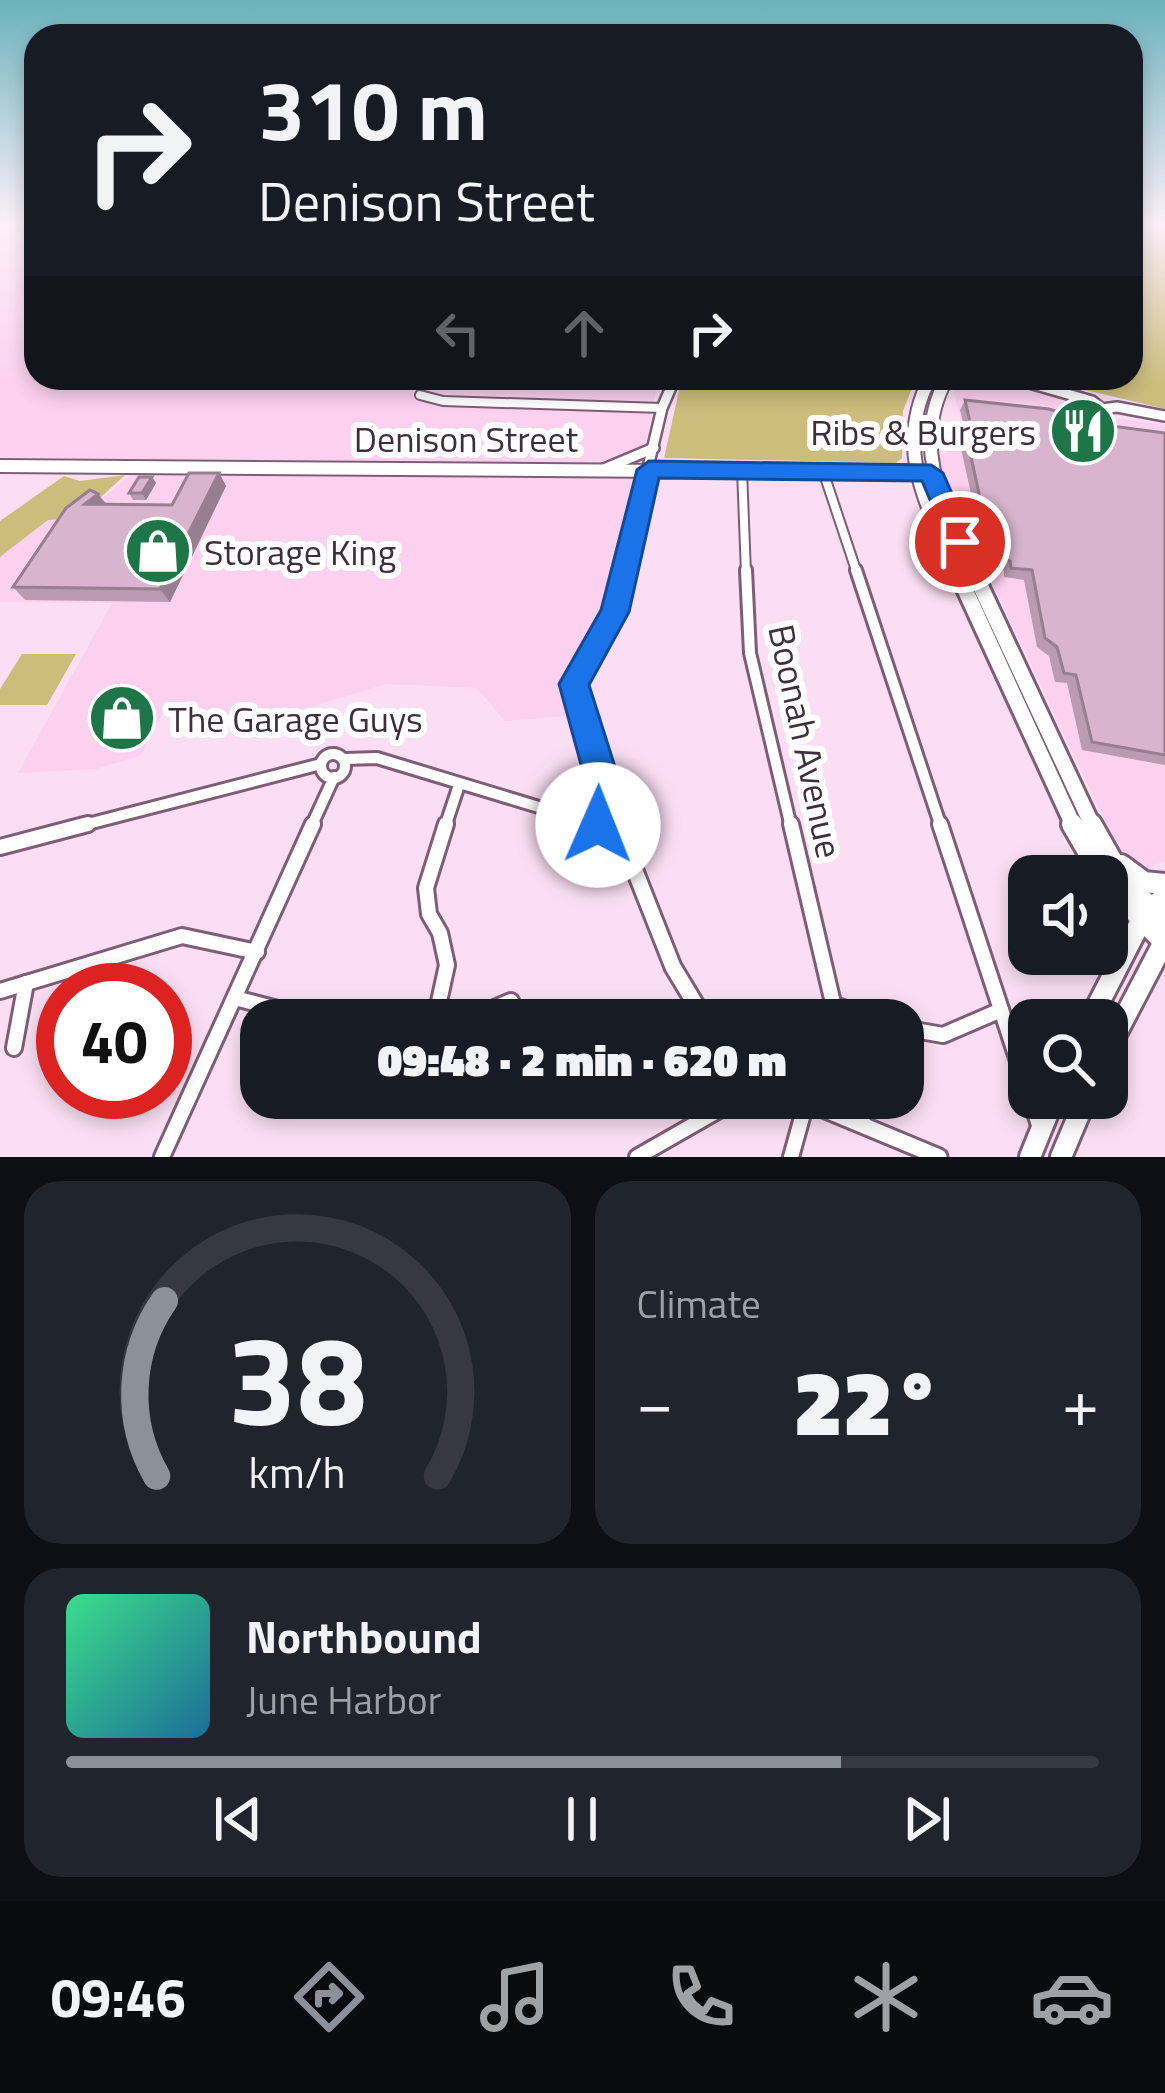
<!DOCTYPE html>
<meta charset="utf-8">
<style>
body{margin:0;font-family:"Titillium Web",sans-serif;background:#20242c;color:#f1f3f6;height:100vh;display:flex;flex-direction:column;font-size:45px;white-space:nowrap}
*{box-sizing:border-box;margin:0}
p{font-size:39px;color:#9ea1a6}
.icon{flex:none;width:66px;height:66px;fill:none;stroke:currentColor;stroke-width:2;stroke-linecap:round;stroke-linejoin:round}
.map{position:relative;height:1157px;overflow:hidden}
.sheet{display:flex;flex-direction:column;gap:24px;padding:24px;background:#0d0f14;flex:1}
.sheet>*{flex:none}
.banner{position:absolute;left:24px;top:24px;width:1119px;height:366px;border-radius:36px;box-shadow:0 6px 18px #0003;background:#171b24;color:#f1f3f6;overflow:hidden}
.controls{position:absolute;left:1008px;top:855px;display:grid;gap:24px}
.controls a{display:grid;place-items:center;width:120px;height:120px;border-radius:24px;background:#171b24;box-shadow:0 6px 18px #0003;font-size:60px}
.speed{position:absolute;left:36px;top:963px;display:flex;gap:24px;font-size:60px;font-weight:700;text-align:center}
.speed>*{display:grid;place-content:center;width:156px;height:156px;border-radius:50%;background:#171b24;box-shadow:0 6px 18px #0003;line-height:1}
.speed .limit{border:18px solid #d22;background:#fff;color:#111}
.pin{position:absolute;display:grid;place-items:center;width:102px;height:102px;color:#fff;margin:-51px;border:6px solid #fff;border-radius:50%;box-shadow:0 3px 12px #0007}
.me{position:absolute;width:132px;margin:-66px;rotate:1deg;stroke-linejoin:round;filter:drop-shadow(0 0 9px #0008)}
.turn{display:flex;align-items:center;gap:42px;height:252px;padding:0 36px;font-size:54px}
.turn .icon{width:156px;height:156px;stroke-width:2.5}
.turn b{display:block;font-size:84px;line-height:102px}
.lanes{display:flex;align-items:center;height:114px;padding:0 36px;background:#0003;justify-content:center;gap:60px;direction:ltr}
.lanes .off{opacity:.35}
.big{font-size:90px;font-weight:800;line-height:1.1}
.sheet .tile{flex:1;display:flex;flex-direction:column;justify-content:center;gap:18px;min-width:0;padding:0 42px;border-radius:36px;background:#20242c}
.sheet .dial{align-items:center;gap:0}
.dial svg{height:312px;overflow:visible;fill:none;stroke:#363941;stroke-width:7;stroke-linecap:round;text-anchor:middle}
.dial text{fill:#f1f3f6;stroke:none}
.song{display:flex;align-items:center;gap:36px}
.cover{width:144px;height:144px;border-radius:18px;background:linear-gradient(135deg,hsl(150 70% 55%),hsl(200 70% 35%))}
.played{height:12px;border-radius:6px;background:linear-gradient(90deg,#8c9099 75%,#363941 75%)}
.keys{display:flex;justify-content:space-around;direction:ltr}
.heat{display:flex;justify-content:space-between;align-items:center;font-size:66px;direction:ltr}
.sheet .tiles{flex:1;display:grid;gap:24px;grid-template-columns:1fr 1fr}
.tile:last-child{grid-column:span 2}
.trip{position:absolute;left:240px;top:999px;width:684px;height:120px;border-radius:36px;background:#171b24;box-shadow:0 6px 18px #0003;font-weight:800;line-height:120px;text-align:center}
.menu{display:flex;height:192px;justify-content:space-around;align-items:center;background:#090b0e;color:#9ea1a6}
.menu .icon{width:84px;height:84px}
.menu .on{color:#8c9099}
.menu b{font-size:54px;color:#f1f3f6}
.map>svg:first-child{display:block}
.built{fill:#fcd1f0}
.green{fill:#cdbd7d}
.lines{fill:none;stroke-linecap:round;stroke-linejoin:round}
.minor-far2-casing{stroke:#7e5e76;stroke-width:12}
.minor-far1-casing{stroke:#7e5e76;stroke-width:16}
.minor-casing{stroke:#7e5e76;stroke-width:20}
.tertiary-far2-casing{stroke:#7e5e76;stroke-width:14}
.tertiary-far1-casing{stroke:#7e5e76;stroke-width:18}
.tertiary-casing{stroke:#7e5e76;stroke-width:21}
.primary-far2-casing{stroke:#7e5e76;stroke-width:16}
.primary-far1-casing{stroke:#7e5e76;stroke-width:21}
.primary-casing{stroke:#7e5e76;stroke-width:26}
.minor-far2{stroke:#fff;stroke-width:8}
.minor-far1{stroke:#fff;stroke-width:10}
.minor{stroke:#fff;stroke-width:14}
.tertiary-far2{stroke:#fff;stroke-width:9}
.tertiary-far1{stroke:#fff;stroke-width:12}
.tertiary{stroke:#fff;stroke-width:15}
.primary-far2{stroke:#fff;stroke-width:12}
.primary-far1{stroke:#fff;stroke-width:15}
.primary{stroke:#fff;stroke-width:20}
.wall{fill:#ba9bb1}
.shaded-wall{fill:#977e90}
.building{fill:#d8b4ce;stroke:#977e90;stroke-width:3}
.route{fill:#1a73e8;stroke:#114b97;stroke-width:3}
.labels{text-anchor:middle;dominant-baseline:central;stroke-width:12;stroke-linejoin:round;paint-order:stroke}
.poi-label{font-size:36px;fill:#3e303a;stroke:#fff;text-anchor:start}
.street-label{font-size:36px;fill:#3e303a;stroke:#fff}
</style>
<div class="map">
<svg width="1165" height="1157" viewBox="0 0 1165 1157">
<rect width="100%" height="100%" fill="#fbdef3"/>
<!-- built -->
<g class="built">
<polygon points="0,224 36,224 36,378 659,378 638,476 648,478 623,583 578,671 580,715 505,721 477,688 386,684 283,715 162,715 140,756 96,769 18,773 112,603 0,602 0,557 48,520 77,519 150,459 0,457"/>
<polygon points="957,378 987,378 1054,395 1107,417 1165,425 1165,861 1143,870 1129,863 1112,836 947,486 939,458 965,437 952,386"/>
</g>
<!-- green -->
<g class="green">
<polygon points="1131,224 1165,224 1165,409 1036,378 1131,378"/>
<polygon points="744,378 916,378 903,411 902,458 896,463 664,458 680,386"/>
<polygon points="125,475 77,519 48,520 0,557 0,521 64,476 80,481"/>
<polygon points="22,654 76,654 47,705 0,705 0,689"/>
</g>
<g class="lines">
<!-- minor-far2 casing -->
<g class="minor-far2-casing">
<g id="minor-far2">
<polyline points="420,395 443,401 662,408"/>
<polyline points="742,470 746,573"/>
<polyline points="823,471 857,573"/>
</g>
</g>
<!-- minor-far1 casing -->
<g class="minor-far1-casing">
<g id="minor-far1">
<polyline points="746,570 750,653 791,827"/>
<polyline points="856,570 941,827"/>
<circle cx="333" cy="766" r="12"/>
<polyline points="345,759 377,758 598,825"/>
<polyline points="76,827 321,764"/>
<polyline points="311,827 334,777"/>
<polyline points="445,827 459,785"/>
</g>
</g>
<!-- minor casing -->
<g class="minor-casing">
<g id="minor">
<polyline points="791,824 837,1020"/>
<polyline points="940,824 1039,1125"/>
<polyline points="0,847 88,824"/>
<polyline points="0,991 182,936 257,952"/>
<polyline points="235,998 320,1020"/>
<polyline points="834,1005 880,1020"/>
<polyline points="435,1020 447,965 440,933 429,914 426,888 446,824"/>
<polyline points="466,1020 511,1001"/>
<polyline points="903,1028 943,1035 1001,1010"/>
<polyline points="14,1048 26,983"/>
<polyline points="857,1098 864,1126"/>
<polyline points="162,1157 313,824"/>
<polyline points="637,1157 740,1098"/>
<polyline points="791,1157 806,1103"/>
</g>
</g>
<!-- tertiary-far2 casing -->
<g class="tertiary-far2-casing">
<g id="tertiary-far2">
<polyline points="1012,378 1092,401 1102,409 1117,407 1165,416"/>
<polyline points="604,469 654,448"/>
<polyline points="623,573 662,408 675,378"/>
</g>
</g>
<!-- tertiary-far1 casing -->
<g class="tertiary-far1-casing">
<g id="tertiary-far1">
<circle cx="614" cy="824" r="16"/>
<polyline points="610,808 574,684 614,612 624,570"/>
</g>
</g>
<!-- tertiary casing -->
<g class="tertiary-casing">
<g id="tertiary">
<polyline points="622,838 673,967 705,1020"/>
<polyline points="797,1098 939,1157"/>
</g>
</g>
<!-- primary-far2 casing -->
<g class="primary-far2-casing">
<g id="primary-far2">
<path d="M 930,378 C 893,449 927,506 957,573"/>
<path d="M 947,378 C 909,447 945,508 975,573"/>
<polyline points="0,466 931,473"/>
</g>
</g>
<!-- primary-far1 casing -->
<g class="primary-far1-casing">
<g id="primary-far1">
<polyline points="956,570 1074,827"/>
<polyline points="973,570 1093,827"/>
</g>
</g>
<!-- primary casing -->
<g class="primary-casing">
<g id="primary">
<polyline points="1072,824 1102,876"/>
<polyline points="1091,824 1124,882 1165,922"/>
<polyline points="1121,865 1144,882 1165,884"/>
<polyline points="1107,883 1163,941"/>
<polyline points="1107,916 1114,940 1113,964"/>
<polyline points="1090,1020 1141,921 1165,896"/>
<polyline points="1107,1051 1165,940"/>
<polyline points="1030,1157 1054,1098"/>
<polyline points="1061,1157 1086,1098"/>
</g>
</g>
<!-- minor-far2 -->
<use href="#minor-far2" class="minor-far2"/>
<!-- minor-far1 -->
<use href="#minor-far1" class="minor-far1"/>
<!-- minor -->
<use href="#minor" class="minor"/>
<!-- tertiary-far2 -->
<use href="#tertiary-far2" class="tertiary-far2"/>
<!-- tertiary-far1 -->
<use href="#tertiary-far1" class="tertiary-far1"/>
<!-- tertiary -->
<use href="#tertiary" class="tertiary"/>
<!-- primary-far2 -->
<use href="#primary-far2" class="primary-far2"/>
<!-- primary-far1 -->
<use href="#primary-far1" class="primary-far1"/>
<!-- primary -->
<use href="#primary" class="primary"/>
</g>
<!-- wall -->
<g class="wall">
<polygon points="965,400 1073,421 1165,433 1165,765 1082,750 1067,683 1055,682 1049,656 1037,647 1024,580 1004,577 1004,570 987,566 960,444 966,435 960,410"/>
<polygon points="219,473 226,486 170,602 25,600 13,587 106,504 172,505"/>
<polygon points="152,477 156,483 146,500 133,500 129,493"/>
</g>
<!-- shaded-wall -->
<g class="shaded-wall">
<polygon points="219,473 226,486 170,602 160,589"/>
<polygon points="152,477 156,483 146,500 142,493"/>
<polygon points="98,494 108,506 85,504"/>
</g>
<!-- building -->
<g class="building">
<polygon points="965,400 1049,409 1071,416 1073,421 1165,433 1165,755 1092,742 1076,675 1064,673 1057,647 1045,638 1032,570 1011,568 1010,561 993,557 966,434 973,435"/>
<polygon points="189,473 219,473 160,589 13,587 66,508 90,490 98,494 85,504 172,505"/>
<polygon points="139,477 152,477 142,493 129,493"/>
</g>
<!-- sky -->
<linearGradient id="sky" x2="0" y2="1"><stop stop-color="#6bb2bc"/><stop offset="0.58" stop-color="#fdf0fa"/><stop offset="1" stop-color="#fdf0fa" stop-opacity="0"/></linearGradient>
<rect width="1165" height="386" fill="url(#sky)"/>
<!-- route -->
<polygon class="route" points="649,461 931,465 943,473 973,542 969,549 951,549 922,481 659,478 629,612 589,685 628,808 611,838 598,843 586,838 581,825 591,801 559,684 601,610 637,470"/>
<!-- icons -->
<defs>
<g id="restaurant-disc" transform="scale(3.45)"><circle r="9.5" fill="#1e7548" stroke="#fff"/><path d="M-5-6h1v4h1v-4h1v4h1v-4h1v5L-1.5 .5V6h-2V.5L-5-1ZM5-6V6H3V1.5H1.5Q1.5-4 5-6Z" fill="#fff"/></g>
<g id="shop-disc" transform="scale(3.45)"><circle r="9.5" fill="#1e7548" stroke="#fff"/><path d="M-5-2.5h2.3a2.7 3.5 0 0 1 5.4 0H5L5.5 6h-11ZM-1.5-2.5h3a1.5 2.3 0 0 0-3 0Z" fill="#fff"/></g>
</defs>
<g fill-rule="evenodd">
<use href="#restaurant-disc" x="1083" y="431"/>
<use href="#shop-disc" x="158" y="551"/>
<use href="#shop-disc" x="122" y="718"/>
</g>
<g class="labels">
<!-- poi labels -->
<g class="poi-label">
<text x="1036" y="431" text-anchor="end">Ribs &amp; Burgers</text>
<text x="204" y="551">Storage King</text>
<text x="168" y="718">The Garage Guys</text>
</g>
<!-- street labels -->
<g class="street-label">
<text x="466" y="438">Denison Street</text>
<text transform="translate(806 741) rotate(78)">Boonah Avenue</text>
</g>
</g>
</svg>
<div class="controls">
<a><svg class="icon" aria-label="sound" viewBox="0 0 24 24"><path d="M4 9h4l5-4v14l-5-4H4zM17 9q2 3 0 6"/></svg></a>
<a><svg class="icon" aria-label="search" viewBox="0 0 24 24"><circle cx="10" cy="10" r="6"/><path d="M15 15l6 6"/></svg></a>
</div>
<div class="speed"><div class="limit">40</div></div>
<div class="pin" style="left:960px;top:542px;background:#d93025"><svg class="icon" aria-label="arrive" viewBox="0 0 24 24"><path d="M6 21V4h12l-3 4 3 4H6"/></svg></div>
<svg class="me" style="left:598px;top:825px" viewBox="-20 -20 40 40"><circle r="19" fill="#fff"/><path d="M0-13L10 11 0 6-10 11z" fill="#1a73e8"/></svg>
<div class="trip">09:48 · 2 min · 620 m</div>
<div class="banner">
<div class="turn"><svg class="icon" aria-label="right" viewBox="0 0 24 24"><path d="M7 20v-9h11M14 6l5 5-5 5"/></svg><div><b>310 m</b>Denison Street</div></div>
<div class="lanes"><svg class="icon off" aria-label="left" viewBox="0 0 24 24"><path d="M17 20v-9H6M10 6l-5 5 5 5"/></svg><svg class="icon off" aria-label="ahead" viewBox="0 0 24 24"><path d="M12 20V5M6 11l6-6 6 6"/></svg><svg class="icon" aria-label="right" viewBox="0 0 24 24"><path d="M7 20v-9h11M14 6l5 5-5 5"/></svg></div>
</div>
</div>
<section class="sheet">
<div class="tiles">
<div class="tile dial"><svg viewBox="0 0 100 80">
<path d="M14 69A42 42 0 1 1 86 69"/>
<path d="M14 69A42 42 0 0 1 16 24" stroke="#8c9099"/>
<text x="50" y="56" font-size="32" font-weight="700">38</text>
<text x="50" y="72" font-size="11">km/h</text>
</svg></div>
<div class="tile"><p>Climate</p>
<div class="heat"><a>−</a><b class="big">22°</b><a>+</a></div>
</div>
<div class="tile">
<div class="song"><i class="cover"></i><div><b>Northbound</b><p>June Harbor</p></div></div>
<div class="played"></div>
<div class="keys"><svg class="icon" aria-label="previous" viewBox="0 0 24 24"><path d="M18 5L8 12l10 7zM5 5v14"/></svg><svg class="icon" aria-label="pause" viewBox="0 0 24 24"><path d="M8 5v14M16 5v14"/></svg><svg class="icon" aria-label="next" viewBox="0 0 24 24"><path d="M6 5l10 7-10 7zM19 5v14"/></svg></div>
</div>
</div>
</section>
<nav class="menu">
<b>09:46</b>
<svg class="icon on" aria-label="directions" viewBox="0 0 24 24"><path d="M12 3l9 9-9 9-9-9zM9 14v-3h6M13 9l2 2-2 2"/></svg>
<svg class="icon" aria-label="music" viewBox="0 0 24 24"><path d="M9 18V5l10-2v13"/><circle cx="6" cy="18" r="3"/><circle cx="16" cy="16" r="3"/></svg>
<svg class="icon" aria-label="phone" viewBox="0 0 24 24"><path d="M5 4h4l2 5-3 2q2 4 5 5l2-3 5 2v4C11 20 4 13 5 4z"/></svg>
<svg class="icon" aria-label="climate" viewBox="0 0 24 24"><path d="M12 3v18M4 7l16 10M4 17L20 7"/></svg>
<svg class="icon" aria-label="car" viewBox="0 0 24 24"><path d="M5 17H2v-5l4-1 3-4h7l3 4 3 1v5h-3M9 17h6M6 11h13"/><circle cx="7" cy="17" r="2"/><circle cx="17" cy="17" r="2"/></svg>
</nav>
